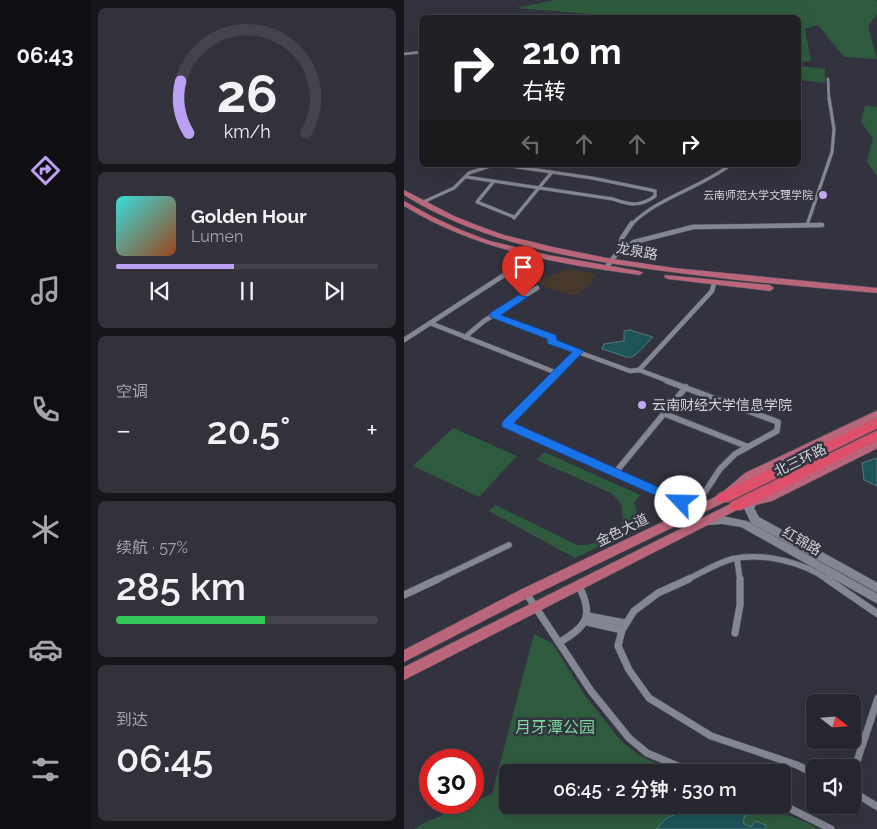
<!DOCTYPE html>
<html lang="zh">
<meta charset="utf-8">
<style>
body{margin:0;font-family:Raleway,"Noto Sans SC",sans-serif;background:#32323b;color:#f1f3f6;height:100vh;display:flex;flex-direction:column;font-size:19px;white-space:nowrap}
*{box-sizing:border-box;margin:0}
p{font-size:16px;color:#a4a5aa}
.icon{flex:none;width:28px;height:28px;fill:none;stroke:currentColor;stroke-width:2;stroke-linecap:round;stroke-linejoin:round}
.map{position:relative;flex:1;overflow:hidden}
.sheet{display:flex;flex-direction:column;gap:8px;padding:8px;background:#15151a;width:314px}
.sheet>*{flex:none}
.hud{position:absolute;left:15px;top:15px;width:382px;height:152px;border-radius:8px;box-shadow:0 5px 20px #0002,0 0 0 1px #42434b;background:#202124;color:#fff;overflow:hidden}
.needle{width:32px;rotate:107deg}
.buttons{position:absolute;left:402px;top:694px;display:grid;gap:10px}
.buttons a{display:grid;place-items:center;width:55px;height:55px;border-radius:8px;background:#26262f;box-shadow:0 5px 20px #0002,0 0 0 1px #42434b;font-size:25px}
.speed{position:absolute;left:15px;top:749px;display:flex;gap:10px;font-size:25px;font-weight:700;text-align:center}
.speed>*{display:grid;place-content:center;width:65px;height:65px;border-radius:50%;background:#26262f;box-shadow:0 5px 20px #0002,0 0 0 1px #42434b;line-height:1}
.speed .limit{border:8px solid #d22;background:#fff;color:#111}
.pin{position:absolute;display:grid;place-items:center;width:42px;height:42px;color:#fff;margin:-51px -21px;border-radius:50% 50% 50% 0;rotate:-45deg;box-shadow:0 0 5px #0007}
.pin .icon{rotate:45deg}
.me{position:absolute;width:55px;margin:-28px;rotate:294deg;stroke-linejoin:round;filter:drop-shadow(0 0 4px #0008)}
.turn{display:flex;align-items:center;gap:18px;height:105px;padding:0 20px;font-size:22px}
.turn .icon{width:65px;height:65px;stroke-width:2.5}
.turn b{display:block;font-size:35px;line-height:42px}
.lanes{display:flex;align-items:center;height:48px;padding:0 20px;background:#0003;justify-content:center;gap:25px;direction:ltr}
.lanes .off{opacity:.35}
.big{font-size:38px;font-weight:600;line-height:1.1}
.sheet .card{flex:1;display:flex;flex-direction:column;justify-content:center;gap:8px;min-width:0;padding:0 18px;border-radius:8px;background:#32323b}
.sheet .dial{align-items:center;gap:0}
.dial svg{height:130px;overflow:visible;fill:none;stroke:#42434b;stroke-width:7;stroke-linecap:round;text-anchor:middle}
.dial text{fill:#f1f3f6;stroke:none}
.song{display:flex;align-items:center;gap:15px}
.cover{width:60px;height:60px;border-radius:8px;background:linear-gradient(135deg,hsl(180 70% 55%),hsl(20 70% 35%))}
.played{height:5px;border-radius:2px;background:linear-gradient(90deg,#bca0f2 45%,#42434b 45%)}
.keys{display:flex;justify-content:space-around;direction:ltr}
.heat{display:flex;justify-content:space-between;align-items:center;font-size:28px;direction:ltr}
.charge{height:8px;border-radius:4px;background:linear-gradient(90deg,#34c759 57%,#42434b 0)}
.trip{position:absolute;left:95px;top:764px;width:292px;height:50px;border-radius:8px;background:#26262f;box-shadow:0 5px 20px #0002,0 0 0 1px #42434b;font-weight:600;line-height:50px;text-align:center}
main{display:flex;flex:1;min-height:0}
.dock{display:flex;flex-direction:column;width:90px;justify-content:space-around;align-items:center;background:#0f0f13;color:#a4a5aa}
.dock .icon{width:35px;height:35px}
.dock .current{color:#bca0f2}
.dock b{font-size:22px;color:#f1f3f6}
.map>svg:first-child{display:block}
.commercial{fill:#46392b}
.green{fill:#2e5b3e}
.water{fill:#1d545a;stroke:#537a80}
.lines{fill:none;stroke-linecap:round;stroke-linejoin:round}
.street-far4-casing{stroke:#52525b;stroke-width:3}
.street-far3-casing{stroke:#52525b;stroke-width:4}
.street-far2-casing{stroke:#52525b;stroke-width:5.5}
.street-far1-casing{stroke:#52525b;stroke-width:7}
.street-casing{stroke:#52525b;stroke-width:8}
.secondary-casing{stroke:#52525b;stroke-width:1}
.primary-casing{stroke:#52525b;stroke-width:1}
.highway-casing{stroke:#52525b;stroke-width:2}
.street-far4{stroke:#858693;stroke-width:2.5}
.street-far3{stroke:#858693;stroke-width:3}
.street-far2{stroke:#858693;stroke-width:4.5}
.street-far1{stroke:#858693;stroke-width:5.5}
.street{stroke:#858693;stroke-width:7}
.secondary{fill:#858693;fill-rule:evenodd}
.primary{fill:#ba667a;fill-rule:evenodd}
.highway{fill:#de5069;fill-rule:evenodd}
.route{fill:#1a73e8;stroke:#114b97}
.poi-dot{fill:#c0a8f4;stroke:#33333f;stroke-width:2}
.labels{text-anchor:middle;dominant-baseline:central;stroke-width:5;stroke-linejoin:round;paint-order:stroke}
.far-poi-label{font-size:11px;fill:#d2d2da;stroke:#33333f;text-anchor:end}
.street-label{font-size:14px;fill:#d2d2da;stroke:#33333f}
.poi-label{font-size:14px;fill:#d2d2da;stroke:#33333f;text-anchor:start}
.near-park-label{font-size:16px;fill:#7ad79b;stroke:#33333f}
</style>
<main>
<nav class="dock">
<b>06:43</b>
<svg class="icon current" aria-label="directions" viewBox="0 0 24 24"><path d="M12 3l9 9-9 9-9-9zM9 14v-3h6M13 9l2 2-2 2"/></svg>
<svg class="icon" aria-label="music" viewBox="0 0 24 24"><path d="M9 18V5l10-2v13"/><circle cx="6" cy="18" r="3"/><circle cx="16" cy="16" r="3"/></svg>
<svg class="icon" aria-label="phone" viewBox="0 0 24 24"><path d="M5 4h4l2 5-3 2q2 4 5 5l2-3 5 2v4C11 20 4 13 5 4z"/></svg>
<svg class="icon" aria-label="climate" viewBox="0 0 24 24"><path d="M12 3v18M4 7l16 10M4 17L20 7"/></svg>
<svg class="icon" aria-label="car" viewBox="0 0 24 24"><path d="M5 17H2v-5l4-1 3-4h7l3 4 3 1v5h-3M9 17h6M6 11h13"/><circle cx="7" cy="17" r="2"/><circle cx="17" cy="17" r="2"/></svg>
<svg class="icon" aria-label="filters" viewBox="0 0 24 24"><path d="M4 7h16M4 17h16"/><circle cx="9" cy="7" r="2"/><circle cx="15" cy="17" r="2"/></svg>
</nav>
<section class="sheet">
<div class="card dial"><svg viewBox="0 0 100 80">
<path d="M14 69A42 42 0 1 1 86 69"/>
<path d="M14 69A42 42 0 0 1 9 37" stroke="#bca0f2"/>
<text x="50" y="56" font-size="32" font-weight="700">26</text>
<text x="50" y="72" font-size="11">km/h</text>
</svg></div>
<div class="card">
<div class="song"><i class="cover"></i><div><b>Golden Hour</b><p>Lumen</p></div></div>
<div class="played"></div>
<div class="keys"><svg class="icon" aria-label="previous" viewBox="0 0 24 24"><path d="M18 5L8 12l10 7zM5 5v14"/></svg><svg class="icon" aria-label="pause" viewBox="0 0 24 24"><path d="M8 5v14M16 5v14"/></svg><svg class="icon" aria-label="next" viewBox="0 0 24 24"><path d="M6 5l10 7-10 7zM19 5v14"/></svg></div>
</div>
<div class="card"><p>空调</p>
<div class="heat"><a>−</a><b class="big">20.5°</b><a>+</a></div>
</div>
<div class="card"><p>续航 · 57%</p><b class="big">285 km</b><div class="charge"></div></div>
<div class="card"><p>到达</p><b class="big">06:45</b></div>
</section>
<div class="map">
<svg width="474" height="829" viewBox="0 0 474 829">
<rect width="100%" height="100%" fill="#33333f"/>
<!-- commercial -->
<polygon class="commercial" points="164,269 193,274 187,279 190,281 172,295 166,295 144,288 132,281"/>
<!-- green -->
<g class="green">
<polygon points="151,0 471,0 473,1 473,14 464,26 473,59 440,57 414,25 401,29 407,61 395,62 395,18 236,18 112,8"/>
<polygon points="395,66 422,69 420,76 422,77 421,83 395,80"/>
<polygon points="461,105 473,107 473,176 463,162 469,138 457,122"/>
<polygon points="49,428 113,456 75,497 9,466"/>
<polygon points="140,452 236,495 230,503 235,518 232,528 171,558 85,511 91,505 173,545 184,545 210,536 217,527 219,518 217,503 207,493 133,460"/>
<polygon points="130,634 149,644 180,694 217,741 236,756 272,772 104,772 104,805 357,805 405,823 414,829 10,829 22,822 88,794"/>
</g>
<!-- water -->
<g class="water">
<path d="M 226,330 L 249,337 C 222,365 233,359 198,349 L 200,344 L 220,341 L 220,331 Z"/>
<polygon points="473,458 473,486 460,480 458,463"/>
<polygon points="290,805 341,805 343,806 339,823 347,827 351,821 362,825 361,829 252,829 263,818"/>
</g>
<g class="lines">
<!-- street-far4 casing -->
<g class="street-far4-casing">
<g id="street-far4">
<polyline points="169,18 183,18"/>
<polyline points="0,54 18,52"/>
<polyline points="424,79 425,100"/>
</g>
</g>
<!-- street-far3 casing -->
<g class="street-far3-casing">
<g id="street-far3">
<path d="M 62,177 L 209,199 C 225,205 237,207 251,196 L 251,191 L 247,190 L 188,178 L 99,165"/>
<polyline points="90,181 73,202 110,217"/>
<polyline points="17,203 50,188 65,173 89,165"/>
<polyline points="110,218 148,172"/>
<path d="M 227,225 C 254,197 295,189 326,165"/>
<polyline points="403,225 428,152 430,129 425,98"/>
</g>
</g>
<!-- street-far2 casing -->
<g class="street-far2-casing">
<g id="street-far2">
<polyline points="215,252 218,238 228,223"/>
<polyline points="202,268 213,253 230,242 289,227 418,225"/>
<polyline points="89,315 148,338 148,342 174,352"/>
<polyline points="26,323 153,373"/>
<polyline points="61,337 80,321 133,288"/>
<polyline points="0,340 131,255"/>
<polyline points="174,352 226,371 235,370 267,382"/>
<polyline points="235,370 308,291 310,283"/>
<polyline points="144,382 174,352"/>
</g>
</g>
<!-- street-far1 casing -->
<g class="street-far1-casing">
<g id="street-far1">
<polyline points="145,381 102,424 277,502 301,492 316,469 331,454 373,431 374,422 263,381"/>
<polyline points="261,414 342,446"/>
<polyline points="211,473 282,387"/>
<polyline points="333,559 336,580"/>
<polyline points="32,580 105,545"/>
<path d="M 282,580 C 297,573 313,563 328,559 C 359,552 399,562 424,580"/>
</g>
</g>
<!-- street casing -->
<g class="street-casing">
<g id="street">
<polyline points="285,579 254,593 230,611 218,630 214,646 225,670 245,698 307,736 393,765 411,774"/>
<polyline points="423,579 474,614"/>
<polyline points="122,593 187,691 225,738 243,753 288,772"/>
<polyline points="0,595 34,579"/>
<polyline points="184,616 221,623"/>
<polyline points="183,622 218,630"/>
<polyline points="331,633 336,605 336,579"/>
<path d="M 156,642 C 183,626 190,616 175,586"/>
<polyline points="449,773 474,698"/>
<polyline points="449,792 474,807"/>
<polyline points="379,805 427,829"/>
</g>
</g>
<!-- secondary casing -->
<g class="secondary-casing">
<g id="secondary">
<polygon points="352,493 355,494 357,497 350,508 355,517 474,583 474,593 347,523 340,508 349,494"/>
<polygon points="318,516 343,521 474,594 474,604 337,527 318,524 304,525 300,524 299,521 300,518"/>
</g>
</g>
<!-- primary casing -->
<g class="primary-casing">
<g id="primary">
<path d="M 0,190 L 50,216 L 75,226 L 100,235 L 149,247 L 203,258 L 270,268 L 474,288 L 474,293 C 399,287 325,280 252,270 C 164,258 76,242 0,195 Z"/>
<path d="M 0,201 L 29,217 L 57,230 L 86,241 L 144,255 L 235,271 L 239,273 L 235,275 C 151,263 74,251 0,206 Z"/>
<polygon points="261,275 366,285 370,288 366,291 264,279 260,277"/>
<polygon points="474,410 474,418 349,479 323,501 126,597 0,662 0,650 118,589 315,495 341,473"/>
<polygon points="474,440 474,448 368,501 335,509 0,680 0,667 328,503 361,495"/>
</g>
</g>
<!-- highway casing -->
<g class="highway-casing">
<g id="highway">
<polygon points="474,418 474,428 324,502 314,502 312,498 314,494"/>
<polygon points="474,430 474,440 337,510 327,510 325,506 327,502"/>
</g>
</g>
<!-- street-far4 -->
<use href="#street-far4" class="street-far4"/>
<!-- street-far3 -->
<use href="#street-far3" class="street-far3"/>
<!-- street-far2 -->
<use href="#street-far2" class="street-far2"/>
<!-- street-far1 -->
<use href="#street-far1" class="street-far1"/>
<!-- street -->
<use href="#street" class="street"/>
<!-- secondary -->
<use href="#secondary" class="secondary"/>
<!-- primary -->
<use href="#primary" class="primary"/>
<!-- highway -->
<use href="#highway" class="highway"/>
</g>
<!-- route -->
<polygon class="route" points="115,295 124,297 97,315 152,335 153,340 180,351 110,423 281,499 283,502 281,505 273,505 98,427 98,422 168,352 144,344 143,339 86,317 86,313"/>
<!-- markers -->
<g class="poi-dot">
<circle cx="419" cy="195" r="5"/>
<circle cx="238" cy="405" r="5"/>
</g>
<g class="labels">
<!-- far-poi labels -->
<g class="far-poi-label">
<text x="409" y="195">云南师范大学文理学院</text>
</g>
<!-- street labels -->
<g class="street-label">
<text transform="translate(233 251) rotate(10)">龙泉路</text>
<text transform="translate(396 460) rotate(-26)">北三环路</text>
<text transform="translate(218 530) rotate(-26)">金色大道</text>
<text transform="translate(398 541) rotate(30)">红锦路</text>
</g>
<!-- poi labels -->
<g class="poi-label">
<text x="248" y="405">云南财经大学信息学院</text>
</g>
<!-- near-park labels -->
<g class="near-park-label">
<text x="151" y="727">月牙潭公园</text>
</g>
</g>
</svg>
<div class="buttons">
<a><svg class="needle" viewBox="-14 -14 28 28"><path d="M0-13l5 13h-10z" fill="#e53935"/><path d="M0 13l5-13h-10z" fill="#a4a5aa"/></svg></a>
<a><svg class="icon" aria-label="sound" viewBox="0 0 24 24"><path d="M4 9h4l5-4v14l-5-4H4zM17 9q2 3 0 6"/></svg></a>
</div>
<div class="speed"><div class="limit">30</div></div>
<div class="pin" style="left:119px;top:297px;background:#d93025"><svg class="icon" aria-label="arrive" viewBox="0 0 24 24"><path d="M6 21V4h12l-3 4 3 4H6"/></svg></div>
<svg class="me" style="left:277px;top:502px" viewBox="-20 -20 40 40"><circle r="19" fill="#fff"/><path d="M0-13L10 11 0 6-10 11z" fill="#1a73e8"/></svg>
<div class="trip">06:45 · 2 分钟 · 530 m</div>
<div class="hud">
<div class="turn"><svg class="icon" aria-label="right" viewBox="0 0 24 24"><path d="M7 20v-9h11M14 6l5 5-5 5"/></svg><div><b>210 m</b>右转</div></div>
<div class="lanes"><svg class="icon off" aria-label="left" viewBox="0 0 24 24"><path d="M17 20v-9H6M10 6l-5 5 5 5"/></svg><svg class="icon off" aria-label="ahead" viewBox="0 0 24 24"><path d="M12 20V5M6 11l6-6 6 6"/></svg><svg class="icon off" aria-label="ahead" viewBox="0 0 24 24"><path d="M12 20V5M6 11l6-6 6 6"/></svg><svg class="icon" aria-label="right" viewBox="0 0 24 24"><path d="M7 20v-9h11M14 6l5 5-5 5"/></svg></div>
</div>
</div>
</main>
